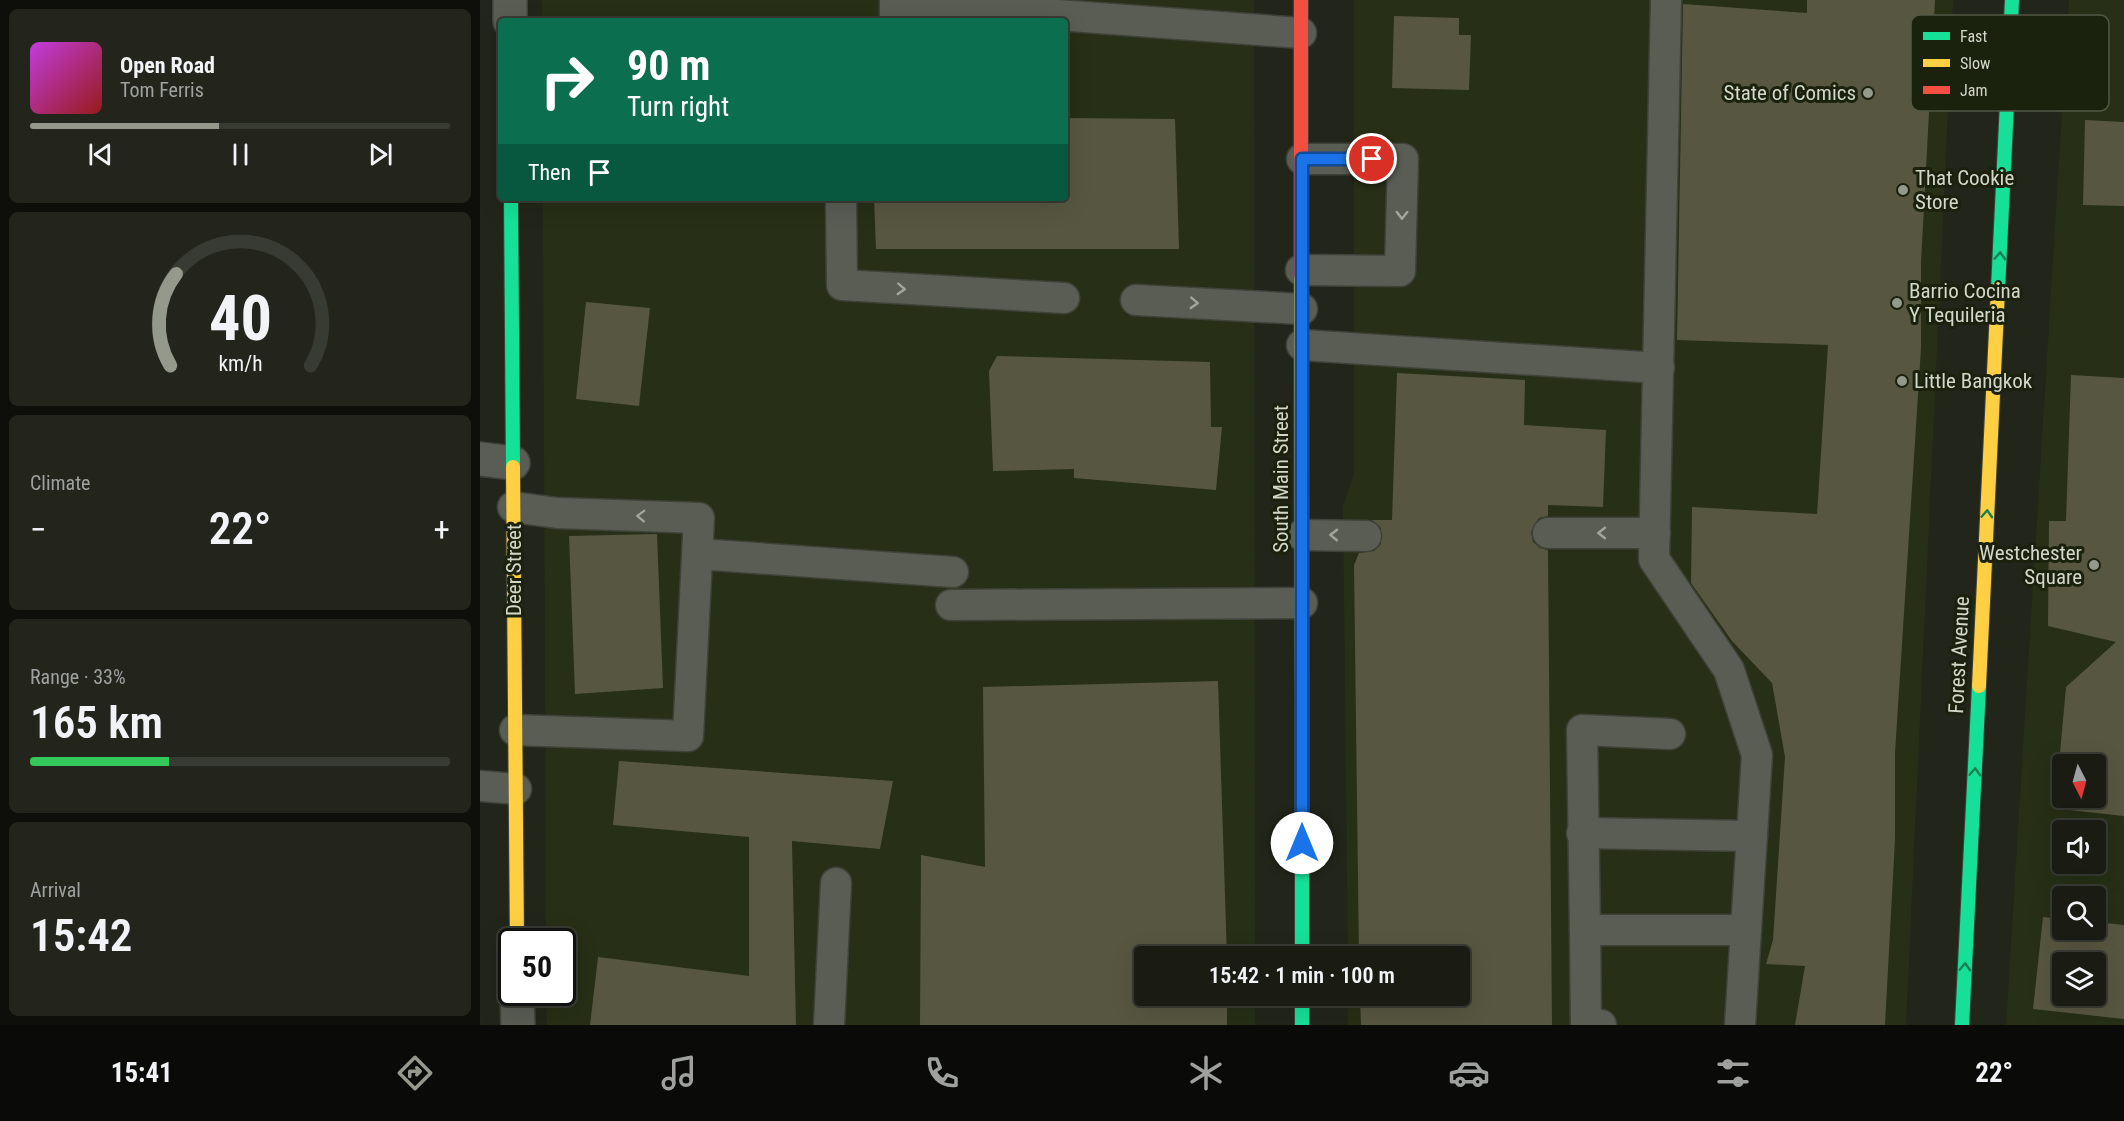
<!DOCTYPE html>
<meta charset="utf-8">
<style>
body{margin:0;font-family:"Roboto Condensed",sans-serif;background:#23251d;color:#f1f3f6;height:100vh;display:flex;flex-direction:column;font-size:22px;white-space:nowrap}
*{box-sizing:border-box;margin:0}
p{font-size:20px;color:#9fa1a0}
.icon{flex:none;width:33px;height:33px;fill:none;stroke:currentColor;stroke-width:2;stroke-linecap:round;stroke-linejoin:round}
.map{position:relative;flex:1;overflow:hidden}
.panel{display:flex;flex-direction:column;gap:9px;padding:9px;background:#0e0f0b;width:480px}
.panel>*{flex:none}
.top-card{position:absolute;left:18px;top:18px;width:570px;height:183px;border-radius:6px;box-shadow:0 6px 24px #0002,0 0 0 2px #383a34;background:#0b6e4f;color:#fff;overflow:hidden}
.needle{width:39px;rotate:174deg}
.buttons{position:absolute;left:1572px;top:754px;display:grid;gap:12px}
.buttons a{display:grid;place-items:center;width:54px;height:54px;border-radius:6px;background:#1a1c14;box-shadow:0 6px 24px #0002,0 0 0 2px #383a34;font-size:30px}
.speed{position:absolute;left:18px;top:928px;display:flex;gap:12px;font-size:30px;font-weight:700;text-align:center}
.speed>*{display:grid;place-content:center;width:78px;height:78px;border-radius:50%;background:#1a1c14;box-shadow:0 6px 24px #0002,0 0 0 2px #383a34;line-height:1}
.speed .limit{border:3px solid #111;border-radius:9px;background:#fff;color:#111}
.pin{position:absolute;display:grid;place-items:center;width:51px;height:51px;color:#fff;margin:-26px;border:3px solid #fff;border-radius:50%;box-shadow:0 2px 6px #0007}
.me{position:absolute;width:66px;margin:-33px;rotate:0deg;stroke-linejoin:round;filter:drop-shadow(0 0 4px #0008)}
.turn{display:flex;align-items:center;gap:21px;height:126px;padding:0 30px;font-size:27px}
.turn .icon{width:78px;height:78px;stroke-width:2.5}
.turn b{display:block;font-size:42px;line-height:51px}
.then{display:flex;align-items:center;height:57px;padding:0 30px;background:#0003;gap:12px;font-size:22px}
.big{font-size:45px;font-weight:600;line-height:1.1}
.panel .tile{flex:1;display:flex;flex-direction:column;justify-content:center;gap:9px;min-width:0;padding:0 21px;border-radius:9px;background:#23251d}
.panel .dial{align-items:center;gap:0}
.dial svg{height:156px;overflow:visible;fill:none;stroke:#383a34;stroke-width:7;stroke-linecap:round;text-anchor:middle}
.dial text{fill:#f1f3f6;stroke:none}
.song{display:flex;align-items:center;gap:18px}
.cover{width:72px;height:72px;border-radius:9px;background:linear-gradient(135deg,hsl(290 70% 55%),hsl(0 70% 35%))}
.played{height:6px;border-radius:3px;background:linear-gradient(90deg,#94998c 45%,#383a34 45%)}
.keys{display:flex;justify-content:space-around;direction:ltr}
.heat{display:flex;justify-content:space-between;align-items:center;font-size:33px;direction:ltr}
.charge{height:9px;border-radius:4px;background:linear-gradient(90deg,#34c759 33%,#383a34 0)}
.trip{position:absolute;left:654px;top:946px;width:336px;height:60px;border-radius:6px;background:#1a1c14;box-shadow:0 6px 24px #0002,0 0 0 2px #383a34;font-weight:600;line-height:60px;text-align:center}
.dock{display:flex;height:96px;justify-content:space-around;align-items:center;background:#0a0b08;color:#9fa1a0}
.dock .icon{width:42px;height:42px}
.dock .active{color:#94998c}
.dock b{font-size:27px;color:#f1f3f6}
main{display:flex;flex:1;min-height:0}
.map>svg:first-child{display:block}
.built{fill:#272f16;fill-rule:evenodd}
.building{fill:#575741;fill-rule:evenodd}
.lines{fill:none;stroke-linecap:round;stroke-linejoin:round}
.lane-casing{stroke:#3f4239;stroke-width:33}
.street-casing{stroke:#3f4239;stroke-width:36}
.fast-casing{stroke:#3f4239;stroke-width:16}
.slow-casing{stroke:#3f4239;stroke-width:16}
.jam-casing{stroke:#3f4239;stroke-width:16}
.lane{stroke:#595d54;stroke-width:30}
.street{stroke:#595d54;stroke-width:33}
.fast{stroke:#16e098;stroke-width:14}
.slow{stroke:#ffcf43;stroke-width:14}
.jam{stroke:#f24e42;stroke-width:14}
.oneway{stroke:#a2a69b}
.oneway2{stroke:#188052}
.route-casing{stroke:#114b97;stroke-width:15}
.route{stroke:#1a73e8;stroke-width:10}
.poi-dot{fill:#94998c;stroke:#1a210c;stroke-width:2}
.labels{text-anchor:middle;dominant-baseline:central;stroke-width:6;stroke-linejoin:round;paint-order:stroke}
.poi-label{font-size:21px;fill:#d2d7ca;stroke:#1a210c;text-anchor:start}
.street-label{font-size:21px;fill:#d2d7ca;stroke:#1a210c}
.key{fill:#1a210c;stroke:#515845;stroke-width:1.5}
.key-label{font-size:16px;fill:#d2d7ca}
</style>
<main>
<section class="panel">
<div class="tile">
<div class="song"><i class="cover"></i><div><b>Open Road</b><p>Tom Ferris</p></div></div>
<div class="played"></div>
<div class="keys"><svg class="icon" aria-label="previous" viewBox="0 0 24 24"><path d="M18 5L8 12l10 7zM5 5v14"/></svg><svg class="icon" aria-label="pause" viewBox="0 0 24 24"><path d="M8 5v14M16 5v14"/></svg><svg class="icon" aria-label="next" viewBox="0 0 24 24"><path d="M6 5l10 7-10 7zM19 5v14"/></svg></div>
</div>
<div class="tile dial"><svg viewBox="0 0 100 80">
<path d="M14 69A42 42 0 1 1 86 69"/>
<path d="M14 69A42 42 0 0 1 17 22" stroke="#94998c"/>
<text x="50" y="56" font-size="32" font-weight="700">40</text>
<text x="50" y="72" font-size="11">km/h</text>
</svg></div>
<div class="tile"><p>Climate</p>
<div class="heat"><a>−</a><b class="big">22°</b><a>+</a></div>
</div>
<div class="tile"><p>Range · 33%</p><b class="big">165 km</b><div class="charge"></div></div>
<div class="tile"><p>Arrival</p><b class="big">15:42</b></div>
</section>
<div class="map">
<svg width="1644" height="1025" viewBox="0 0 1644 1025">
<rect width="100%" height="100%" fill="#22261a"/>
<!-- built -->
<g class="built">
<polygon points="62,0 774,0 775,957 664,957 664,996 775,996 775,1025 67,1025 66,993 82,993 82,942 66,942 63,198 585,198 585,21 62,21"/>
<polygon points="874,0 1473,0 1426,1025 868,1025 868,996 980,996 980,957 868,957 863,506 874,474"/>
<path d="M 1589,0 L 1644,0 L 1644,1025 L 1526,1025 ZM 1582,765 L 1616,765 L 1616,798 L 1582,798 ZM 1582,831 L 1616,831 L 1616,864 L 1582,864 ZM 1582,897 L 1616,897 L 1616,930 L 1582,930 ZM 1582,963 L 1616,963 L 1616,996 L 1582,996 Z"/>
</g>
<!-- building -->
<g class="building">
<polygon points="1327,0 1455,0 1441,263 1441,348 1415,753 1415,839 1405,1025 1315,1025 1325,966 1286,964 1293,940 1305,757 1292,683 1252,641 1211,583 1212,507 1337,514 1348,345 1197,340 1203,4 1327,13"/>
<polygon points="914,16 979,18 979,35 991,35 989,90 912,88"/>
<polygon points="585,118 695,119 699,249 396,249 394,198 585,198"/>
<polygon points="1605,120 1644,122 1644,206 1603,205"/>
<polygon points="106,302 170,308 159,406 96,399"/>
<polygon points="517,356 730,362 731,427 742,427 736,490 594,478 594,469 513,471 509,371"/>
<polygon points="917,373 1045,380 1044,425 1126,430 1123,507 1068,505 1068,516 1059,518 1051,532 1053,542 1060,548 1068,550 1072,1025 881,1025 880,996 980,996 980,957 879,957 874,565 879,553 894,551 901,544 901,528 892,520 912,520"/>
<path d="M 1591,375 L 1644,378 L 1644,816 L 1589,810 L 1573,794 L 1576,757 L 1580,753 L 1586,687 L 1636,642 L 1568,626 L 1569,521 L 1586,521 ZM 1582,765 L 1616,765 L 1616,798 L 1582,798 Z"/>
<polygon points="177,534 183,688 95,694 89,536"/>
<polygon points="738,681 747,957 664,957 664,996 747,996 747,1025 440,1025 441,855 505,867 503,687"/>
<polygon points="139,761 413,781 400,849 312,841 316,1025 110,1025 118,957 269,976 269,837 133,825"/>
<path d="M 1563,917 L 1582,919 L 1582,930 L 1616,930 L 1616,922 L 1644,925 L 1644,1019 L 1553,1009 ZM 1582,963 L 1616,963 L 1616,996 L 1582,996 Z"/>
</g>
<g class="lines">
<!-- lane casing -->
<g class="lane-casing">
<g id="lane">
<polyline points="1186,0 1174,559 1249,670 1277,755 1260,1025"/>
<polyline points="415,21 415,3 821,33"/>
<polyline points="361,198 362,285 584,298"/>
<polyline points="821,270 920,271 923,159 822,159"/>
<polyline points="656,300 822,309"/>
<polyline points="822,345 1179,368"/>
<polyline points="33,507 77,513 219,518 208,736 35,730"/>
<polyline points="1068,533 1175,533"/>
<polyline points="822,535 886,536"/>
<polyline points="218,554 473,572"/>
<polyline points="471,605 822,603"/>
<polyline points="1190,734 1102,730 1105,930 1266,930"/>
<polyline points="0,786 36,789"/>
<polyline points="1102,833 1272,836"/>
<polyline points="1105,930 1106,1024 1121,1025"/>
<polyline points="349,1025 356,883"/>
</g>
</g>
<!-- street casing -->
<g class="street-casing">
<g id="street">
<polyline points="30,0 30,21"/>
<polyline points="0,459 33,463"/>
<polyline points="37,993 38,1025"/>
</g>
</g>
<!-- fast casing -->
<g class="fast-casing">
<g id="fast">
<polyline points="31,198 33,467"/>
<polyline points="1518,289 1532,0"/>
<polyline points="822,702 822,957"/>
<polyline points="822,996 822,1025"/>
<polyline points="1482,1025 1499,686"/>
</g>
</g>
<!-- slow casing -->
<g class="slow-casing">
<g id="slow">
<polyline points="821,275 822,702"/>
<polyline points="33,467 37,942"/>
<polyline points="1499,686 1518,289"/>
</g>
</g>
<!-- jam casing -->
<g class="jam-casing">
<polyline id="jam" points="821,0 821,275"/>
</g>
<!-- lane -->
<use href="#lane" class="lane"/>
<!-- street -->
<use href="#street" class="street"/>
<!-- fast -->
<use href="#fast" class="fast"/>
<!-- slow -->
<use href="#slow" class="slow"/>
<!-- jam -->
<use href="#jam" class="jam"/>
</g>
<!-- one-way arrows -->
<defs><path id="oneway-chevron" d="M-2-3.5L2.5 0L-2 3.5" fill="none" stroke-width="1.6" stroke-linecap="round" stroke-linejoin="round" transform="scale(1.5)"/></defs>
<g class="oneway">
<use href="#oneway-chevron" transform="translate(922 215) rotate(91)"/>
<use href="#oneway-chevron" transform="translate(421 289) rotate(3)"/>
<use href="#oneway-chevron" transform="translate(714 303) rotate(3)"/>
<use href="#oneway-chevron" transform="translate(161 516) rotate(-178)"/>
<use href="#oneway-chevron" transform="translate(1122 533) rotate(-180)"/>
<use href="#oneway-chevron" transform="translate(854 535) rotate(-179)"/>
</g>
<g class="oneway2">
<use href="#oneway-chevron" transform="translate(1520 256) rotate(-87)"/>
<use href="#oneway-chevron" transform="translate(1507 514) rotate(-87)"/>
<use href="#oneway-chevron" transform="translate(1495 772) rotate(-87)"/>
<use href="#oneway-chevron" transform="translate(1485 967) rotate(-87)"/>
</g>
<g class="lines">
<!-- route casing -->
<g class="route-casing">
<polyline id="route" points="822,843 822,159 892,159"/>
</g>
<!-- route -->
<use href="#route" class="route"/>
</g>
<!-- markers -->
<g class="poi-dot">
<circle cx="1388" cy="93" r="6"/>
<circle cx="1423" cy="190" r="6"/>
<circle cx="1417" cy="303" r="6"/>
<circle cx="1422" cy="381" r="6"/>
<circle cx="1614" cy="565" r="6"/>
</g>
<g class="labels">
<!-- poi labels -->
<g class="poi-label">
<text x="1376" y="93" text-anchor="end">State of Comics</text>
<text x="1435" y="178">That Cookie<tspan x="1435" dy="24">Store</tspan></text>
<text x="1429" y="291">Barrio Cocina<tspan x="1429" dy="24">Y Tequileria</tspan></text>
<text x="1434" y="381">Little Bangkok</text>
<text x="1602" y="553" text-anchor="end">Westchester<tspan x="1602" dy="24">Square</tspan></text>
</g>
<!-- street labels -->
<g class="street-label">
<text transform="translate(801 479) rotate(-90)">South Main Street</text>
<text transform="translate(34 570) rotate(-90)">Deer Street</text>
<text transform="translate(1479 655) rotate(-87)">Forest Avenue</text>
</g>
</g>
<!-- legend -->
<rect x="1431" y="15" width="198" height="96" rx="9" class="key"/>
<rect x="1443" y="32" width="27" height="8" fill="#16e098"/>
<rect x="1443" y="59" width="27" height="8" fill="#ffcf43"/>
<rect x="1443" y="86" width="27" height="8" fill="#f24e42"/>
<g class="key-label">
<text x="1480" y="42">Fast</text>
<text x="1480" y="69">Slow</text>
<text x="1480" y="96">Jam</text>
</g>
</svg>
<div class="buttons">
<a><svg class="needle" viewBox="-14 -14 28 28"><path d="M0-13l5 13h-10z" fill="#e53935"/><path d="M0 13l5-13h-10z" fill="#9fa1a0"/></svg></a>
<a><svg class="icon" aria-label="sound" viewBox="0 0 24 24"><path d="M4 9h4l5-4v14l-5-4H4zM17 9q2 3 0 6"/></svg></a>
<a><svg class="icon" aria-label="search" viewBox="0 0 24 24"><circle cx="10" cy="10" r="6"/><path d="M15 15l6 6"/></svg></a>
<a><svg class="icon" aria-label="layers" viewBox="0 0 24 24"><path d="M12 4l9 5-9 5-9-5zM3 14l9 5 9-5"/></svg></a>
</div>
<div class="speed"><div class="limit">50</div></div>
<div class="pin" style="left:892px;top:159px;background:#d93025"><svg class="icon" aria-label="arrive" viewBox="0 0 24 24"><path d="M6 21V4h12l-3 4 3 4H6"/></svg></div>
<svg class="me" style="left:822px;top:843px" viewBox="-20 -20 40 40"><circle r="19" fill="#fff"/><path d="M0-13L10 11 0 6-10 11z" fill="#1a73e8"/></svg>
<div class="trip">15:42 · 1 min · 100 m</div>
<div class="top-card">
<div class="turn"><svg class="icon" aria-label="right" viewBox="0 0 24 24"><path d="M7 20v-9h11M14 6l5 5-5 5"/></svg><div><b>90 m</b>Turn right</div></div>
<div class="then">Then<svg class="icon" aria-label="arrive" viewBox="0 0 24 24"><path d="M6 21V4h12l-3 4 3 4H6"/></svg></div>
</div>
</div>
</main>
<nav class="dock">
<b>15:41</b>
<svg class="icon active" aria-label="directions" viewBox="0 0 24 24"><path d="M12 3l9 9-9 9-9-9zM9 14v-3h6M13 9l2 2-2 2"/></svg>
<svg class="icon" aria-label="music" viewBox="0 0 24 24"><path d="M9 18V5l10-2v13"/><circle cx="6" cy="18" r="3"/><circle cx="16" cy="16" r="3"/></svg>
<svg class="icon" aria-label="phone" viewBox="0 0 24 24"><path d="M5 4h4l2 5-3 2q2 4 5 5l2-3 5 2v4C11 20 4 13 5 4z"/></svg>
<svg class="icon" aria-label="climate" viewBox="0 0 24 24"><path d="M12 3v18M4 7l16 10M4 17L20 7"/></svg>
<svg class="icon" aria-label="car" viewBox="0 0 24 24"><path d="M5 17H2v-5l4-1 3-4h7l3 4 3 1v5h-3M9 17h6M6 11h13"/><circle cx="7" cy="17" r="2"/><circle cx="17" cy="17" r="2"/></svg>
<svg class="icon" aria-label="filters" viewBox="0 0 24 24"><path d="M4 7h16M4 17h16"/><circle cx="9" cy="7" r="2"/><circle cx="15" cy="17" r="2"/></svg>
<b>22°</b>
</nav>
